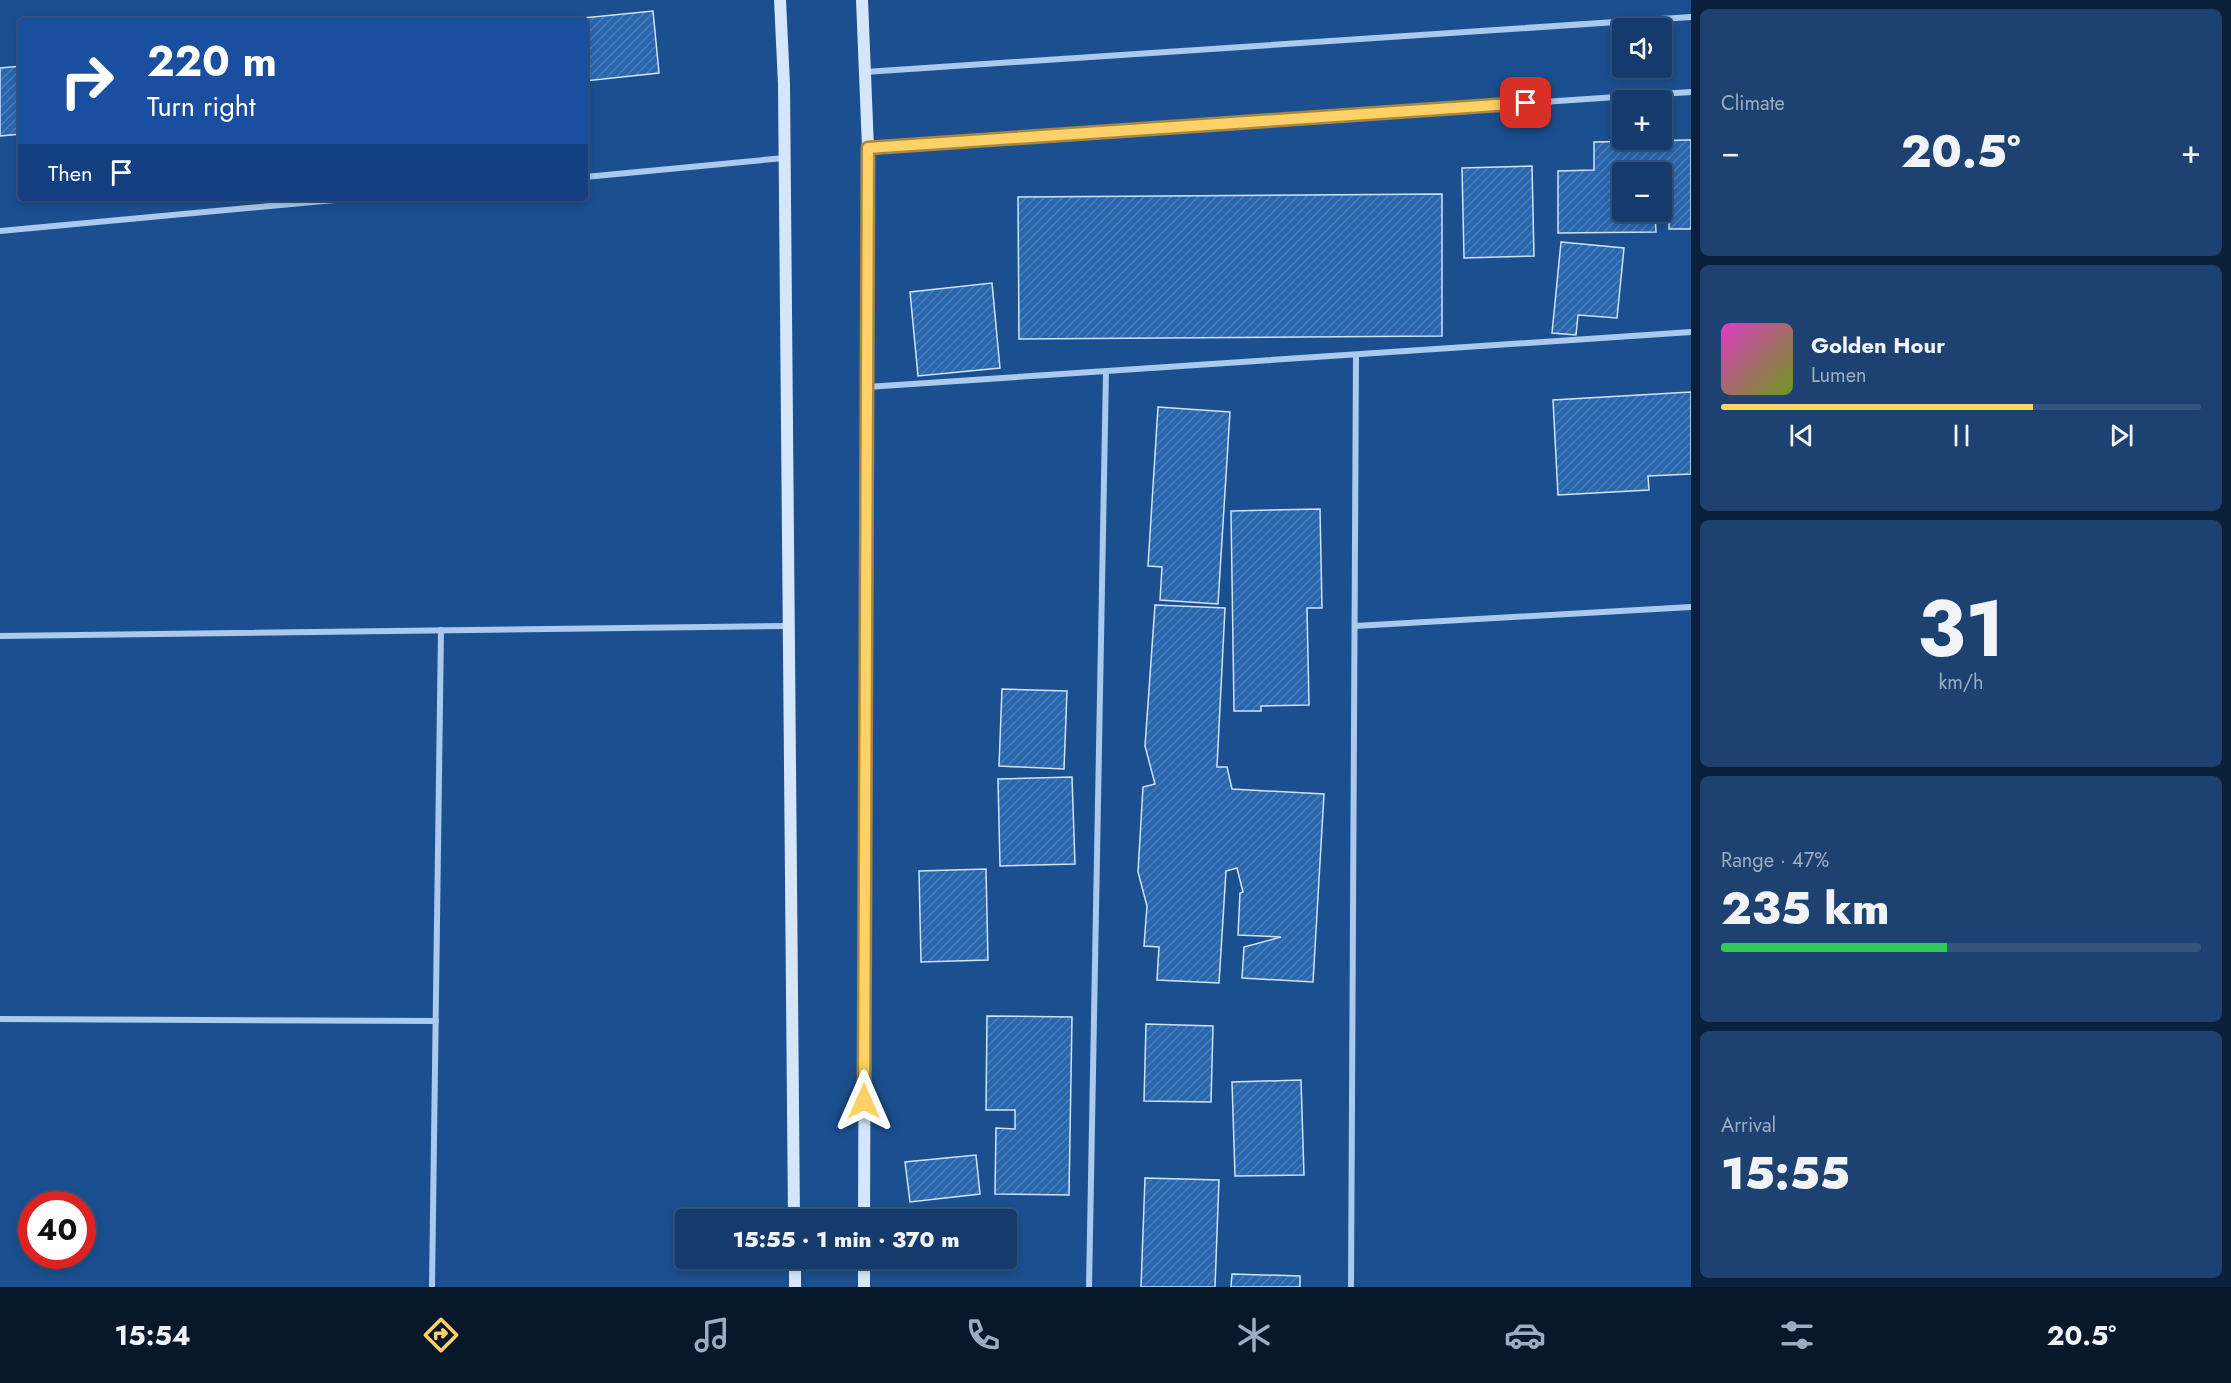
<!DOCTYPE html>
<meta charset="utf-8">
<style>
body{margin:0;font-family:Jost,sans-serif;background:#1d4271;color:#f1f3f6;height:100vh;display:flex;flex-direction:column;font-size:22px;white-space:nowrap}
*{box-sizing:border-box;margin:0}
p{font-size:20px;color:#9dadc1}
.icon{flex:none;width:33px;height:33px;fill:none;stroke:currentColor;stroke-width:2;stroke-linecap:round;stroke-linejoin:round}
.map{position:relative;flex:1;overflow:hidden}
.details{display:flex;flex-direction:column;gap:9px;padding:9px;background:#0b203b;width:540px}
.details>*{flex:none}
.hud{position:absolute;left:18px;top:18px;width:570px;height:183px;border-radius:6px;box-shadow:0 3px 9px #0003,0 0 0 2px #33557e;background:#1a4fa0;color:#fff;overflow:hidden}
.tools{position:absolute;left:1612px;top:18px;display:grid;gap:12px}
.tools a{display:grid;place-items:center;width:60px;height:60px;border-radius:6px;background:#143b6b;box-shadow:0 3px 9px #0003,0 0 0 2px #33557e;font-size:30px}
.speed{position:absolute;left:18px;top:1191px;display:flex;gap:12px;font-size:30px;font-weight:700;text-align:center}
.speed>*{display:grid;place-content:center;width:78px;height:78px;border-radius:50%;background:#143b6b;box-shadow:0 3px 9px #0003,0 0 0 2px #33557e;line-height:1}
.speed .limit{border:9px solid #d22;background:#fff;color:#111}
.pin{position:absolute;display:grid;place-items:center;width:51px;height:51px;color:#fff;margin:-26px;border-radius:12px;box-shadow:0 3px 9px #0006}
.me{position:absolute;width:66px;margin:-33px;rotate:0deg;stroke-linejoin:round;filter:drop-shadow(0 0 4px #0008)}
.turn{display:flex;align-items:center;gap:21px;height:126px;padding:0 30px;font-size:27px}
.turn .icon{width:78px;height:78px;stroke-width:2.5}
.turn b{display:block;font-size:42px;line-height:51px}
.then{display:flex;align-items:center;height:57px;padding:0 30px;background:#0003;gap:12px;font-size:22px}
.big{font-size:45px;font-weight:800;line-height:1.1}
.details .card{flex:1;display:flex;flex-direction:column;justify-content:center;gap:9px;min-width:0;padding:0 21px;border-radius:9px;background:#1d4271}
.details .dial{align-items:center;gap:0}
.dial b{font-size:78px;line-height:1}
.song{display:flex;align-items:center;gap:18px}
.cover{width:72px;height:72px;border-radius:9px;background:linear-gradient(135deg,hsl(310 70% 55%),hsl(80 70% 35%))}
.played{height:6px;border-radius:3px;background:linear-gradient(90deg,#ffd166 65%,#33557e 65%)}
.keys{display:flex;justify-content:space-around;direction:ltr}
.heat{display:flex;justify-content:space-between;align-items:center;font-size:33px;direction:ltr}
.charge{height:9px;border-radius:4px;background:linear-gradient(90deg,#34c759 47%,#33557e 0)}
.trip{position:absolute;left:675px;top:1209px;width:342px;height:60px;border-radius:6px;background:#143b6b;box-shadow:0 3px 9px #0003,0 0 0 2px #33557e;font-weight:800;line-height:60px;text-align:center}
.tab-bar{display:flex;height:96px;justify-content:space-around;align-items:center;background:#08182b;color:#9dadc1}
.tab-bar .icon{width:42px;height:42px}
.tab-bar .active{color:#ffd166}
.tab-bar b{font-size:27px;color:#f1f3f6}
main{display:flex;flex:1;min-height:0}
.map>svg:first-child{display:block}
.building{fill:url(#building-hatch);stroke:#cfe3fa;stroke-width:1.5}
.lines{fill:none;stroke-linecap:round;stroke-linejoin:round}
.street{stroke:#a9c9ee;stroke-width:6}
.secondary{stroke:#d6e6fa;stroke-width:12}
.route-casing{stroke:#a68842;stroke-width:15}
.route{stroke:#ffd166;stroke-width:10}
</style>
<main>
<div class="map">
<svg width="1691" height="1287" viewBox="0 0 1691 1287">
<defs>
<pattern id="building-hatch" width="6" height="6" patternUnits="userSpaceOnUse" patternTransform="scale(1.5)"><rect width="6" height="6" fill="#2a66ad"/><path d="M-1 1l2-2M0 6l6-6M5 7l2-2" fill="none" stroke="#4a7db9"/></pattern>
</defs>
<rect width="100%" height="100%" fill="#1b4f8f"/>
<!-- building -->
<g class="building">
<polygon points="653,11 659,73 585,81 585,21 553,21"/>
<polygon points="21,66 21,134 0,136 0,68"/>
<polygon points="1688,140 1691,140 1691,229 1669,229 1669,202 1662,202 1662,172 1623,172 1623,212 1655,212 1656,232 1558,233 1558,171 1594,170 1594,142"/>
<polygon points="1532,166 1534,256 1464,258 1462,168"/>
<polygon points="1442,194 1442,336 1019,339 1018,197"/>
<polygon points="1561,242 1624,248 1617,318 1578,315 1576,335 1552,333"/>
<polygon points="992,283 1000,368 918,376 910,292"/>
<polygon points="1691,392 1691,474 1648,476 1649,490 1558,495 1553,400"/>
<polygon points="1158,407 1230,412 1218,604 1160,600 1162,567 1148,566"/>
<polygon points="1320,509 1322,608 1307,608 1309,705 1261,706 1261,711 1234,711 1231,511"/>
<polygon points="1155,605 1225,608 1217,767 1227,767 1232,789 1324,794 1313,982 1242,978 1244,947 1281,937 1238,935 1240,893 1243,892 1237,868 1226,871 1219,983 1157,980 1159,947 1144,946 1147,906 1138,872 1143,787 1155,784 1145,746"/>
<polygon points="1002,689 1067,691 1064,769 999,766"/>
<polygon points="1072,777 1075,864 1000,866 998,779"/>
<polygon points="986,869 988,960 921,962 919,871"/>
<polygon points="987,1016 1072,1017 1069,1195 995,1194 996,1128 1015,1129 1015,1110 986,1110"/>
<polygon points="1146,1024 1213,1026 1211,1102 1144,1101"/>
<polygon points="1301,1080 1304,1175 1235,1176 1232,1082"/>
<polygon points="976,1155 980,1194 910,1202 905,1162"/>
<polygon points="1145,1178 1219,1180 1215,1287 1141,1287"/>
<polygon points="1232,1274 1300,1276 1300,1287 1231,1287"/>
</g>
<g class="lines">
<!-- street -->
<g class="street">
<polyline points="865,72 1691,17"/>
<polyline points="868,148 1691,92"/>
<polyline points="585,177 784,158"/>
<polyline points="0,231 356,198"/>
<polyline points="867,387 1691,332"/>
<polyline points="1355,626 1691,607"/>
<polyline points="0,636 789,626"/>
<polyline points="0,1019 436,1021"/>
<polyline points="432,1287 441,630"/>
<polyline points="1089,1287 1106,371"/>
<polyline points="1351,1287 1356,355"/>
</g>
<!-- secondary -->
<g class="secondary">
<polyline points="780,0 784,84 794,1220"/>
<polyline points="862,0 868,148 864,1220"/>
<polyline points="795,1258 795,1287"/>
<polyline points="864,1287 864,1258"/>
</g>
</g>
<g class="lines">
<!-- route casing -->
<g class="route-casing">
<polyline id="route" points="864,1101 868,148 1526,103"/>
</g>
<!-- route -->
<use href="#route" class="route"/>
</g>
</svg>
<div class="tools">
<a><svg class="icon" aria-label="sound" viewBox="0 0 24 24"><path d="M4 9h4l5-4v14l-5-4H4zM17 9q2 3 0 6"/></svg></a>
<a>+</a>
<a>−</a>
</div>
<div class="speed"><div class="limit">40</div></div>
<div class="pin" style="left:1526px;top:103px;background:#d93025"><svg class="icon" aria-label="arrive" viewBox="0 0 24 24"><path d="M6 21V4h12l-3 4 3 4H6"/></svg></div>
<svg class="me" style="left:864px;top:1101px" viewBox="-20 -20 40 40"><path d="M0-17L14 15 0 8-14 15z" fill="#ffd166" stroke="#fff" stroke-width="4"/></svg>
<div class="trip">15:55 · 1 min · 370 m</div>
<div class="hud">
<div class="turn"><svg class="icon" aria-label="right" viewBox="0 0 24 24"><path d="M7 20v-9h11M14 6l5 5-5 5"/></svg><div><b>220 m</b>Turn right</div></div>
<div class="then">Then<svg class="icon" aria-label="arrive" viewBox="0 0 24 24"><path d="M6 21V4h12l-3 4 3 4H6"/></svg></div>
</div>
</div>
<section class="details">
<div class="card"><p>Climate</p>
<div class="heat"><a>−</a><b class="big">20.5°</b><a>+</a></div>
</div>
<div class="card">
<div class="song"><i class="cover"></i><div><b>Golden Hour</b><p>Lumen</p></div></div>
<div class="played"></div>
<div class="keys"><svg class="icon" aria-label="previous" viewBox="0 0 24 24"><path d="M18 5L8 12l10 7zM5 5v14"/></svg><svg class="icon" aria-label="pause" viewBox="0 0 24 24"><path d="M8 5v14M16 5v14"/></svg><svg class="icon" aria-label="next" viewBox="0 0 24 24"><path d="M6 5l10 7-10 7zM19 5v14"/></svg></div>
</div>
<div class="card dial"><b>31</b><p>km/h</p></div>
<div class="card"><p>Range · 47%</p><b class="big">235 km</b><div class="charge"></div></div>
<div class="card"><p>Arrival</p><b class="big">15:55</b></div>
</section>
</main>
<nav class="tab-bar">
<b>15:54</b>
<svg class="icon active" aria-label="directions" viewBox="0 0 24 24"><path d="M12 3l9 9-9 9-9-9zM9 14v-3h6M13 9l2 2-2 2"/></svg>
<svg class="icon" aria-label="music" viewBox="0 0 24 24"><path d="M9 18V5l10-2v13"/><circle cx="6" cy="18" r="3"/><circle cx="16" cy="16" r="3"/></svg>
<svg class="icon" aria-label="phone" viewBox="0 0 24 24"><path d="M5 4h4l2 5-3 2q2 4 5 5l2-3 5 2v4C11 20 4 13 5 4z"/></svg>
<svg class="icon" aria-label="climate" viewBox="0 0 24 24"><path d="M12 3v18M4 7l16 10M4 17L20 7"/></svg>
<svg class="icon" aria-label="car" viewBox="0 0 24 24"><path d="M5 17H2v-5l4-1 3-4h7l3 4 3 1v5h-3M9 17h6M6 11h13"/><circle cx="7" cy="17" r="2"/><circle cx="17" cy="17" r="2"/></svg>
<svg class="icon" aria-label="filters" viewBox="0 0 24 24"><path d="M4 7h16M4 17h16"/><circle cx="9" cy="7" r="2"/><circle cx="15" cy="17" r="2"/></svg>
<b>20.5°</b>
</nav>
